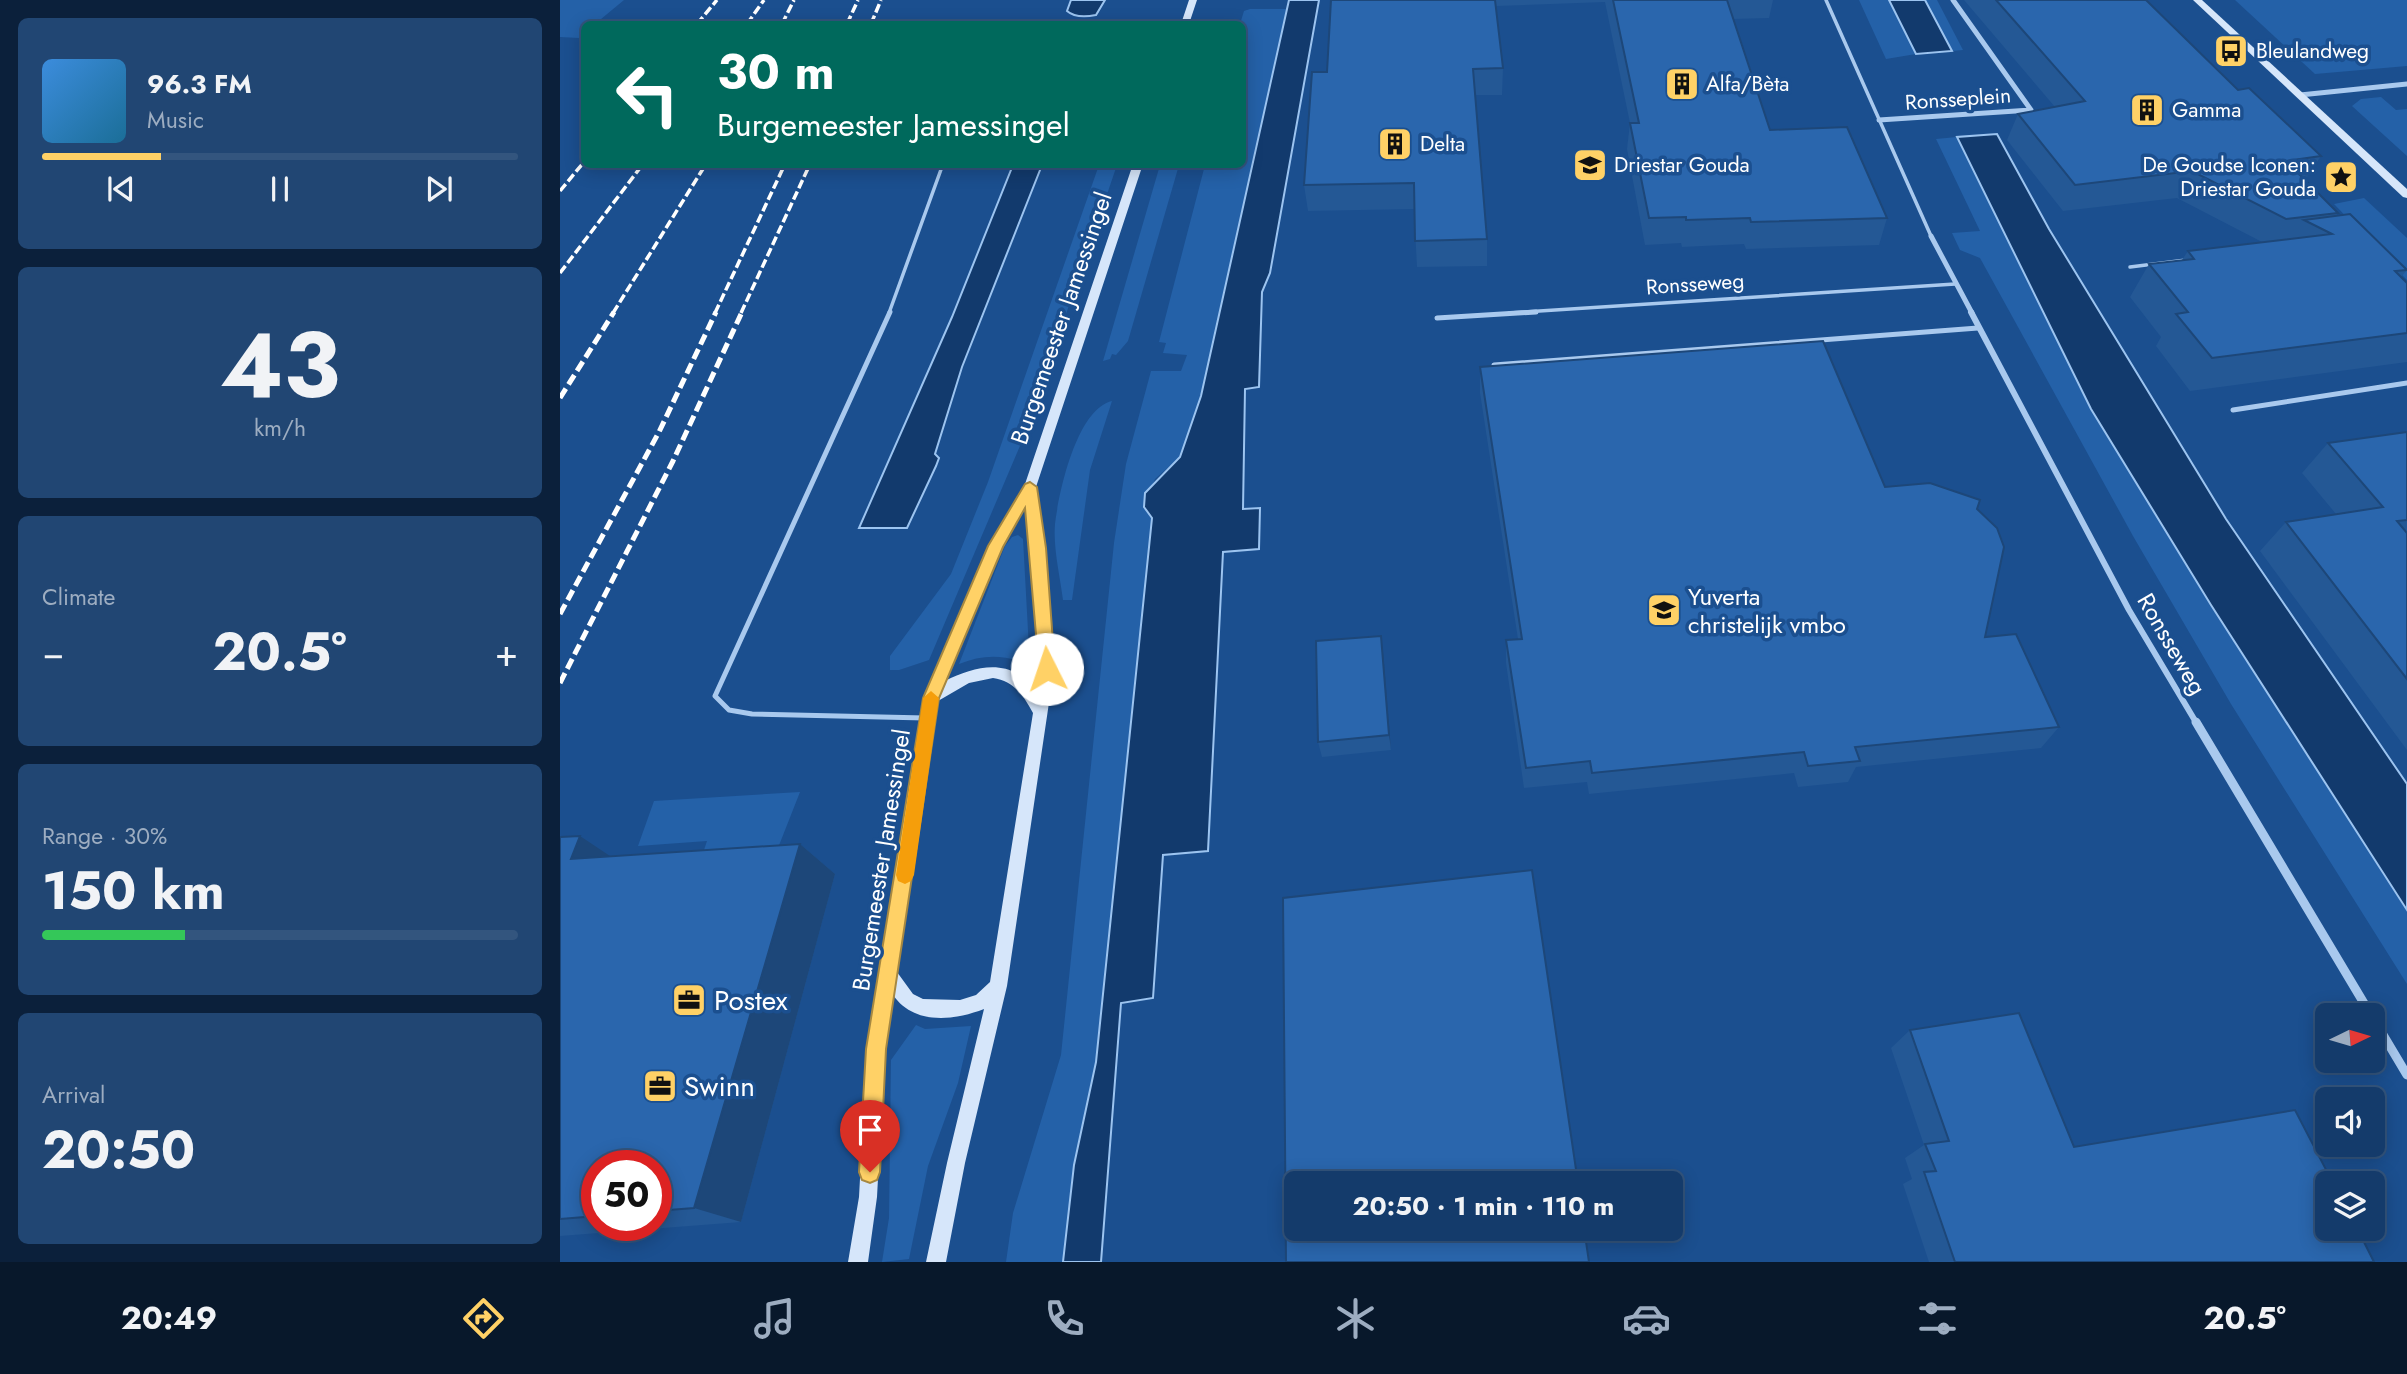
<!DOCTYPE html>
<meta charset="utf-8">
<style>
body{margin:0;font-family:Jost,sans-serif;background:#214673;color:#f1f3f6;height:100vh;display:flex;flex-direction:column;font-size:26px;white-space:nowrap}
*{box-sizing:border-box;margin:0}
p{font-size:23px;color:#9dadc1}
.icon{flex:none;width:38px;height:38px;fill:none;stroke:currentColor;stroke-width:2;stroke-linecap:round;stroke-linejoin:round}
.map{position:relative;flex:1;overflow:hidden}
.side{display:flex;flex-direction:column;gap:18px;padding:18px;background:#0b203b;width:560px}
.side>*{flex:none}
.guide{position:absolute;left:21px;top:21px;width:665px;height:147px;border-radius:10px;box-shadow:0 4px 18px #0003,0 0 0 2px #33557e;background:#00695c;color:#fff;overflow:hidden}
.needle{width:46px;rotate:85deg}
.controls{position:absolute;left:1755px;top:1003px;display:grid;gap:14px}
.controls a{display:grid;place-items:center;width:70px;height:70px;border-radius:10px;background:#143b6b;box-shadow:0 4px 18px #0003,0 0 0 2px #33557e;font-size:35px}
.speed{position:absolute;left:21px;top:1150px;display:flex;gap:14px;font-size:35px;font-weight:700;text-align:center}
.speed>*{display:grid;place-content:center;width:91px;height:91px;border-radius:50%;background:#143b6b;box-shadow:0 4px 18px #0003,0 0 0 2px #33557e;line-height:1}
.speed .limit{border:10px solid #d22;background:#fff;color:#111}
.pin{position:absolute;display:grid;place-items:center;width:60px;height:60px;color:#fff;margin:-72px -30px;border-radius:50% 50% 50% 0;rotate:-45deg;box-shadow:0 0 7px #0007}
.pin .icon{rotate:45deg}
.me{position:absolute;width:77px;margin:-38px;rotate:356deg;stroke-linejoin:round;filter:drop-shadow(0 0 5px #0008)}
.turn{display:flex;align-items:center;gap:24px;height:147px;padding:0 21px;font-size:32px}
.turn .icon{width:91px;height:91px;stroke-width:2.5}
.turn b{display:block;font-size:49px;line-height:60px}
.big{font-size:52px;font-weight:700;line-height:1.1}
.side .tile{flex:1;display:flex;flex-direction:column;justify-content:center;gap:10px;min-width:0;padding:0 24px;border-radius:10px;background:#214673}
.side .dial{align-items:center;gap:0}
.dial b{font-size:91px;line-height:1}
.song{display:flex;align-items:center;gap:21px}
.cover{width:84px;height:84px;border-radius:10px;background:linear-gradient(135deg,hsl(210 70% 55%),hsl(200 70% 35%))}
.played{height:7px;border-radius:4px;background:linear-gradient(90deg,#ffd166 25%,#33557e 25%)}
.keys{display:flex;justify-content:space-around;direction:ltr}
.heat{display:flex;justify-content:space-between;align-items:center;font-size:38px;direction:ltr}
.charge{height:10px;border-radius:5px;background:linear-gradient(90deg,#34c759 30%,#33557e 0)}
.trip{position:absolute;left:724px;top:1171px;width:399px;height:70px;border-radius:10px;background:#143b6b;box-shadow:0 4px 18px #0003,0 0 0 2px #33557e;font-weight:700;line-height:70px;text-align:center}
.tabs{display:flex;height:112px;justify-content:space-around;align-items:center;background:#08182b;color:#9dadc1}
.tabs .icon{width:49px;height:49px}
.tabs .active{color:#ffd166}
.tabs b{font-size:32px;color:#f1f3f6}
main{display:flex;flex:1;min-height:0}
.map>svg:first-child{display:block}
.green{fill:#2461a8}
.water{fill:#123a6d;stroke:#9cc4f0;stroke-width:2}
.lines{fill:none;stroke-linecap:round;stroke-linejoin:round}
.lane-far1{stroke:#a9c9ee;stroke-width:3.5}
.lane{stroke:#a9c9ee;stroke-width:5}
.street-far2{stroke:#a9c9ee;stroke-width:5}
.street-far1{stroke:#a9c9ee;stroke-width:6}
.street{stroke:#a9c9ee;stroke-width:9}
.secondary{fill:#d6e6fa;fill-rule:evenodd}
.rail-far1{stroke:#fff;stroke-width:3.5;stroke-dasharray:9 3.5;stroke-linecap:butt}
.rail{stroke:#fff;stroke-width:5;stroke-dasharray:11 5;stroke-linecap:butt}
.wall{fill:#245895;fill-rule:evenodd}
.shaded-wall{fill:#1d4779}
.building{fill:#2a66ad;stroke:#1d4779;stroke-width:2}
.route{fill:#ffd166;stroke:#a68842;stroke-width:2}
.slow{fill:#f59e0b}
.labels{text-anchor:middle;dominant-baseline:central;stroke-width:7;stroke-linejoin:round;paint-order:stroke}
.far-poi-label{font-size:21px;fill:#fff;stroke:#1b4f8f;text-anchor:start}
.far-street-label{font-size:21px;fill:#fff;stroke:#1b4f8f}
.street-label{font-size:24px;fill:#fff;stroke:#1b4f8f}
.poi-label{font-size:24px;fill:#fff;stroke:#1b4f8f;text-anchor:start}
.near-poi-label{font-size:28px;fill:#fff;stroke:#1b4f8f;text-anchor:start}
</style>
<main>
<section class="side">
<div class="tile">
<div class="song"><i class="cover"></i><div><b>96.3 FM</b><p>Music</p></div></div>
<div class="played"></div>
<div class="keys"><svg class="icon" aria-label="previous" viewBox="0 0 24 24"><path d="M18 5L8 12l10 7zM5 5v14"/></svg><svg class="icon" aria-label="pause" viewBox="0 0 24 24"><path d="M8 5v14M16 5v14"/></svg><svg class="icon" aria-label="next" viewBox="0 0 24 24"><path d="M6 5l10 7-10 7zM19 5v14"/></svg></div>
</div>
<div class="tile dial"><b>43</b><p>km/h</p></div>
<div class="tile"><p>Climate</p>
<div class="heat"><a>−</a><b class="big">20.5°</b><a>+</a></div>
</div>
<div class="tile"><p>Range · 30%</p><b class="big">150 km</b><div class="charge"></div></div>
<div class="tile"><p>Arrival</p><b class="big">20:50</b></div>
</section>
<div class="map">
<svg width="1847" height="1262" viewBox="0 0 1847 1262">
<rect width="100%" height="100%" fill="#1b4f8f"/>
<!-- green -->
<g class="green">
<polygon points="0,0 64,0 35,24 24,24 24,34 19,38 0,37"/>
<polygon points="1299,0 1329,0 1356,54 1326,59"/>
<polygon points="1365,0 1377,0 1403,50 1392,51"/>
<polygon points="1675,0 1847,0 1847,66 1755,74"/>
<polygon points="690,9 727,9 641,396 620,457 595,479 584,507 592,518 536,1062 514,1165 503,1262 446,1262 453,1213 501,1055 554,543 566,464 591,371 621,371 627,355 603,353 606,343 599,342 645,165 682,164 680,24 684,11"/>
<polygon points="1821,97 1836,110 1847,109 1847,156 1792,106 1801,99"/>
<polygon points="1397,137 1443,230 1651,605 1847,910 1847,984 1671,704 1573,536 1420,258 1400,250 1392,233 1420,231 1376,139"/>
<polygon points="539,165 557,165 465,434 369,660 339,670 330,670 330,656 391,574 428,482"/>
<polygon points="600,165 619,165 568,341 556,355 552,354 550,359 543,361"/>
<polygon points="1804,198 1847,238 1847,280 1774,204"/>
<path d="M 552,401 L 530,470 L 512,600 L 503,600 C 500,576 493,548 495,524 C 499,491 517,409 552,401 Z"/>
<path d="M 458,535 L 463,539 L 469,649 L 464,663 C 442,654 421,655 399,664 L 445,546 L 452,537 Z"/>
<polygon points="240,792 216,853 141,859 147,841 78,846 94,801"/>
<polygon points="356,1025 365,1029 411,1026 398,1083 368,1166 349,1259 322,1262 329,1218 331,1060"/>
</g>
<!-- water -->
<g class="water">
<path d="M 511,0 L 545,0 L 536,15 C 526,17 515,18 507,11 Z"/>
<polygon points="729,0 759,0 710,273 702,292 699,387 685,389 683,509 700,508 699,549 663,552 648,851 603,855 593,998 561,1003 541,1262 503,1262 514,1165 536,1062 592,518 584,507 585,493 620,457 641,396"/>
<polygon points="1329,0 1365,0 1392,51 1356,54"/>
<polygon points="1437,134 1489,229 1666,519 1847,784 1847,910 1651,605 1531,409 1397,137"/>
<polygon points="453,165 482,165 402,367 375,454 379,458 376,466 347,528 299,528 392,317"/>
</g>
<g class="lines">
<!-- lane-far1 -->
<g class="lane-far1">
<polyline points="1266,0 1371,236"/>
<polyline points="1570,267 1626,260"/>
<polyline points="329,313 383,164"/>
<polyline points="949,313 1395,284"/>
</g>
<!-- lane -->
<g class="lane">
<polyline points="330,312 155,696 169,710 192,714 365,718"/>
<polyline points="877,318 976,312"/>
<polyline points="934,365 1418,328"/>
<polyline points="1673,410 1847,383"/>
</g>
<!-- street-far2 -->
<g class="street-far2">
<polyline points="1740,95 1847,84"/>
<polyline points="1319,120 1471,110 1393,0"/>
<polyline points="1371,236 1412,313"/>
</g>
<!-- street-far1 -->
<polyline class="street-far1" points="1411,312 1569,610 1637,724"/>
<!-- street -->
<g class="street">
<polyline points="1636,722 1811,1015"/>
<polyline points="1813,1018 1847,1075"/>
</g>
<!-- secondary -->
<g class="secondary">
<polygon points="629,0 637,0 629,24 621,24"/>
<polygon points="1633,0 1642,0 1847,189 1847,198 1843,197"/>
<path d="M 573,164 L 583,164 L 476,487 L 486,548 L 494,669 L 447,986 L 405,1163 L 386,1262 L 366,1262 L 387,1163 L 424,1009 C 393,1021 354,1025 333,995 L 325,1049 L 317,1197 L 308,1262 L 288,1262 L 299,1197 L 307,1049 L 349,800 L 364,698 L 429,546 L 464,487 ZM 466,505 L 472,548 L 480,669 L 476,692 C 453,657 417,665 385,681 L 442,547 ZM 433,678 C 454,681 463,695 473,713 L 430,982 L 416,995 L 400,1000 L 363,999 L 353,994 L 337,972 L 378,701 L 409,683 Z"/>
</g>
<!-- rail-far1 -->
<g class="rail-far1">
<polyline points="137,24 157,0"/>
<polyline points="187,24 204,0"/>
<polyline points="222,24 234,0"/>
<polyline points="287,24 298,0"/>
<polyline points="311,24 321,0"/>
<polyline points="0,191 24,162"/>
<polyline points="0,273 83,164"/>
<polyline points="53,313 146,164"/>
<polyline points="155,313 225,164"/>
<polyline points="181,313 250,164"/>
</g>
<!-- rail -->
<g class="rail">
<polyline points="0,398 54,312"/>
<polyline points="0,614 99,432 156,312"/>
<polyline points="0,683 113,461 182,312"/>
</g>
</g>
<!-- wall -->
<g class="wall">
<polygon points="771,0 1213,0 1209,18 1173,19 1210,130 1327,218 1319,245 1186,249 1184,244 1122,247 1121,243 1085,245 1067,149 1070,123 1045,2 936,6 943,68 942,95 915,95 927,239 927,266 857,267 854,209 748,211 744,185 767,72"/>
<polygon points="1404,0 1586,0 1678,90 1761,156 1745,180 1778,213 1776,216 1847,270 1841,277 1847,283 1847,362 1630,391 1596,346 1601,337 1570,297 1589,264 1622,260 1628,251 1702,242 1617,198 1503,211 1447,140 1458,114 1495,107"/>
<polygon points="920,367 1325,487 1417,509 1425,637 1499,727 1481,748 1296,767 1288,782 1238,787 1234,773 1029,794 1027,782 964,788 946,663 946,640 958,639 920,393"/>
<polygon points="1847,432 1847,750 1700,551 1726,522 1776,514 1742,473 1768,443"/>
<polygon points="823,652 831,750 762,757 758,742"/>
<path d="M 0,837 L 51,857 L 240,844 L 275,874 L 181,1222 L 0,1236 ZM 37,1166 L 96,1166 L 96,1225 L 37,1225 Z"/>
<polygon points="1350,1030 1514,1147 1814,1262 1369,1262 1343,1184 1352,1179 1345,1158 1364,1145 1331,1048"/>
</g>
<!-- shaded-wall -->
<g class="shaded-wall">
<polygon points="821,636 823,652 831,750 829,735"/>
<polygon points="20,836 65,866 11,859"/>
<polygon points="240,844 275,874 181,1222 134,1208"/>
</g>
<!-- building -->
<g class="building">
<polygon points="771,0 935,0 943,68 913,69 927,239 855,241 854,183 744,185 752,72 767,72"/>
<polygon points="1053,0 1167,0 1210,130 1287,127 1327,218 1191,222 1190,218 1126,220 1126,217 1089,218 1070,123 1079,123"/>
<polygon points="1436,0 1586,0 1678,90 1689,88 1761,156 1726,161 1778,213 1726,219 1632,171 1515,185 1458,114 1525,101"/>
<polygon points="1790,214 1847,270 1835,271 1847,283 1847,333 1652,358 1616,314 1628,312 1589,264 1634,259 1628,251 1772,234 1744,220"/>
<polygon points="1263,341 1325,487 1370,483 1420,500 1417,509 1437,528 1444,547 1425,637 1456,634 1499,727 1295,747 1300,761 1248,766 1244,752 1032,773 1030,761 966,768 946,640 962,639 920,367"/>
<polygon points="1847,432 1847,520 1837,521 1847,533 1847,679 1726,522 1823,507 1768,443"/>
<polygon points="821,636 829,735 758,742 756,641"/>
<polygon points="20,836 11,859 240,844 134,1208 96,1211 96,1166 37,1166 37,1216 0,1219 0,837"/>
<polygon points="972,870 1018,1183 737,1183 737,1228 1024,1228 1029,1262 726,1262 723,898"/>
<polygon points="1459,1013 1514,1147 1735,1110 1773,1183 1768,1183 1768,1228 1797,1228 1814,1262 1395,1262 1364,1172 1376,1171 1365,1144 1389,1141 1350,1030"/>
</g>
<!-- route -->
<polygon class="route" points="470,482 477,487 486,548 495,669 487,676 479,669 465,508 443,547 379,698 326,1049 320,1172 317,1180 310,1183 302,1180 299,1172 306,1049 363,698 428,546 465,484"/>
<!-- slow -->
<polygon class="slow" points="371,691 379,698 354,875 351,881 345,884 338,881 336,875 363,698"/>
<!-- icons -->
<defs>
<g id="bus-square" transform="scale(1.75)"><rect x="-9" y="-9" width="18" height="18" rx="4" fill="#ffd166" stroke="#1b4f8f"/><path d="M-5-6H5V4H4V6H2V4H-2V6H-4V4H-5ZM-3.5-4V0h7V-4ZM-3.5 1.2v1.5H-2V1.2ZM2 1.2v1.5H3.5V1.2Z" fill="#111"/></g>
<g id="building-square" transform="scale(1.75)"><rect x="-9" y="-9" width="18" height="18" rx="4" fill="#ffd166" stroke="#1b4f8f"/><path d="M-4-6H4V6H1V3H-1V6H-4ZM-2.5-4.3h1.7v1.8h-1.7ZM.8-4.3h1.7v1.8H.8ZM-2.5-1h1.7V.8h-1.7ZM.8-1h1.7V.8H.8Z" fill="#111"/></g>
<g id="school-square" transform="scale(1.75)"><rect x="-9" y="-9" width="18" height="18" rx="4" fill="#ffd166" stroke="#1b4f8f"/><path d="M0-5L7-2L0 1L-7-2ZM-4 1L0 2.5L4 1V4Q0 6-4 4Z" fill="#111"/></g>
<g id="sight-square" transform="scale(1.75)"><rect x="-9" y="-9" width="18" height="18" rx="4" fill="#ffd166" stroke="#1b4f8f"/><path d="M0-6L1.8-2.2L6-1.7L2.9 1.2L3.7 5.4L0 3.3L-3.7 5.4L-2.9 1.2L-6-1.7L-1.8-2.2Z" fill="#111"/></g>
<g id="office-square" transform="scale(1.75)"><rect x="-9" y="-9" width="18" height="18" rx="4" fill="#ffd166" stroke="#1b4f8f"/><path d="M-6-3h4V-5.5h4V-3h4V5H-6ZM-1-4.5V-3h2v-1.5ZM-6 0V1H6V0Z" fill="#111"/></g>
</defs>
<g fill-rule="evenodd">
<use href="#bus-square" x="1671" y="51"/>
<use href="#building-square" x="1122" y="84"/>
<use href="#building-square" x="1587" y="110"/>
<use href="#building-square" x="835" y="144"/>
<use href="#school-square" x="1030" y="165"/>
<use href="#sight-square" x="1781" y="177"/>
<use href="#school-square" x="1104" y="610"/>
<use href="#office-square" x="129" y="1000"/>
<use href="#office-square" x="100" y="1086"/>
</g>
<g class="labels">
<!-- far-poi labels -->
<g class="far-poi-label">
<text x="1696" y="51">Bleulandweg</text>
<text x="1146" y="84">Alfa/Bèta</text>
<text x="1612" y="110">Gamma</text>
<text x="860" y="144">Delta</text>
<text x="1054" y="165">Driestar Gouda</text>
<text x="1756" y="165" text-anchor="end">De Goudse Iconen:<tspan x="1756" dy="24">Driestar Gouda</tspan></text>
</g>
<!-- far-street labels -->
<g class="far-street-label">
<text transform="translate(1398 99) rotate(-4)">Ronsseplein</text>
<text transform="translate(1135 284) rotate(-4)">Ronsseweg</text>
</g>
<!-- street labels -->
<g class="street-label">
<text transform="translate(501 318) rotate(-71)">Burgemeester Jamessingel</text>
<text transform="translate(1612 644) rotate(60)">Ronsseweg</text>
<text transform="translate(321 860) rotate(-81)">Burgemeester Jamessingel</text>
</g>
<!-- poi labels -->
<g class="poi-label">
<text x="1128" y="596">Yuverta<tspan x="1128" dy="28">christelijk vmbo</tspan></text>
</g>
<!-- near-poi labels -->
<g class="near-poi-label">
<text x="154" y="1000">Postex</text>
<text x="124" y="1086">Swinn</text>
</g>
</g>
</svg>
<div class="controls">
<a><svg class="needle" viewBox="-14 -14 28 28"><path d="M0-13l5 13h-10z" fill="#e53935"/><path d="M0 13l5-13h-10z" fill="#9dadc1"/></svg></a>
<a><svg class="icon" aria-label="sound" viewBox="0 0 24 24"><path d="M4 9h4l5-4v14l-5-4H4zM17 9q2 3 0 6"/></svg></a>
<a><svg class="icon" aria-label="layers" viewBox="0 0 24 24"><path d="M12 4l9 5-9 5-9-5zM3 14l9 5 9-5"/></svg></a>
</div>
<div class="speed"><div class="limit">50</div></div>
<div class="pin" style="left:310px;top:1172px;background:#d93025"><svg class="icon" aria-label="arrive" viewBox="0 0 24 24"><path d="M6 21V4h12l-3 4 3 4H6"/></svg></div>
<svg class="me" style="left:487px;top:669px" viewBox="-20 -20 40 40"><circle r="19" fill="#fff"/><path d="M0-13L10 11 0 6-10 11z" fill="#ffd166"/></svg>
<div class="trip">20:50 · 1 min · 110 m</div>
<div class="guide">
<div class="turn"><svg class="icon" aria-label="left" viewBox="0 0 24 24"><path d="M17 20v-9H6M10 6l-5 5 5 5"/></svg><div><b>30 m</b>Burgemeester Jamessingel</div></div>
</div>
</div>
</main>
<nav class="tabs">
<b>20:49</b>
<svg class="icon active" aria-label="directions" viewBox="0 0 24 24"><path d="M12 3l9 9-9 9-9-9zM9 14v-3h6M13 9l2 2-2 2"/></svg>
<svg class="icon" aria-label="music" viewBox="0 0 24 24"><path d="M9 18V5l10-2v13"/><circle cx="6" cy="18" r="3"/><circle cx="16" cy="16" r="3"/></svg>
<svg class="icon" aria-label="phone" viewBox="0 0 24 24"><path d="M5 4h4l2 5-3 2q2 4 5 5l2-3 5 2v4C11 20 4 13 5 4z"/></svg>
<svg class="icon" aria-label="climate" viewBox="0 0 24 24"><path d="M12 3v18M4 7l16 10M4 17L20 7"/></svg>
<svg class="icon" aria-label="car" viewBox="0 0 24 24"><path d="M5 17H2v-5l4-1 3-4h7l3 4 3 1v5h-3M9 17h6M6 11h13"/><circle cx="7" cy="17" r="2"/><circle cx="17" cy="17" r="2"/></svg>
<svg class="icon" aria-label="filters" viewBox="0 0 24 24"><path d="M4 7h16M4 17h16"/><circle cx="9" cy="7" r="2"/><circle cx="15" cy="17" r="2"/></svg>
<b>20.5°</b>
</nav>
